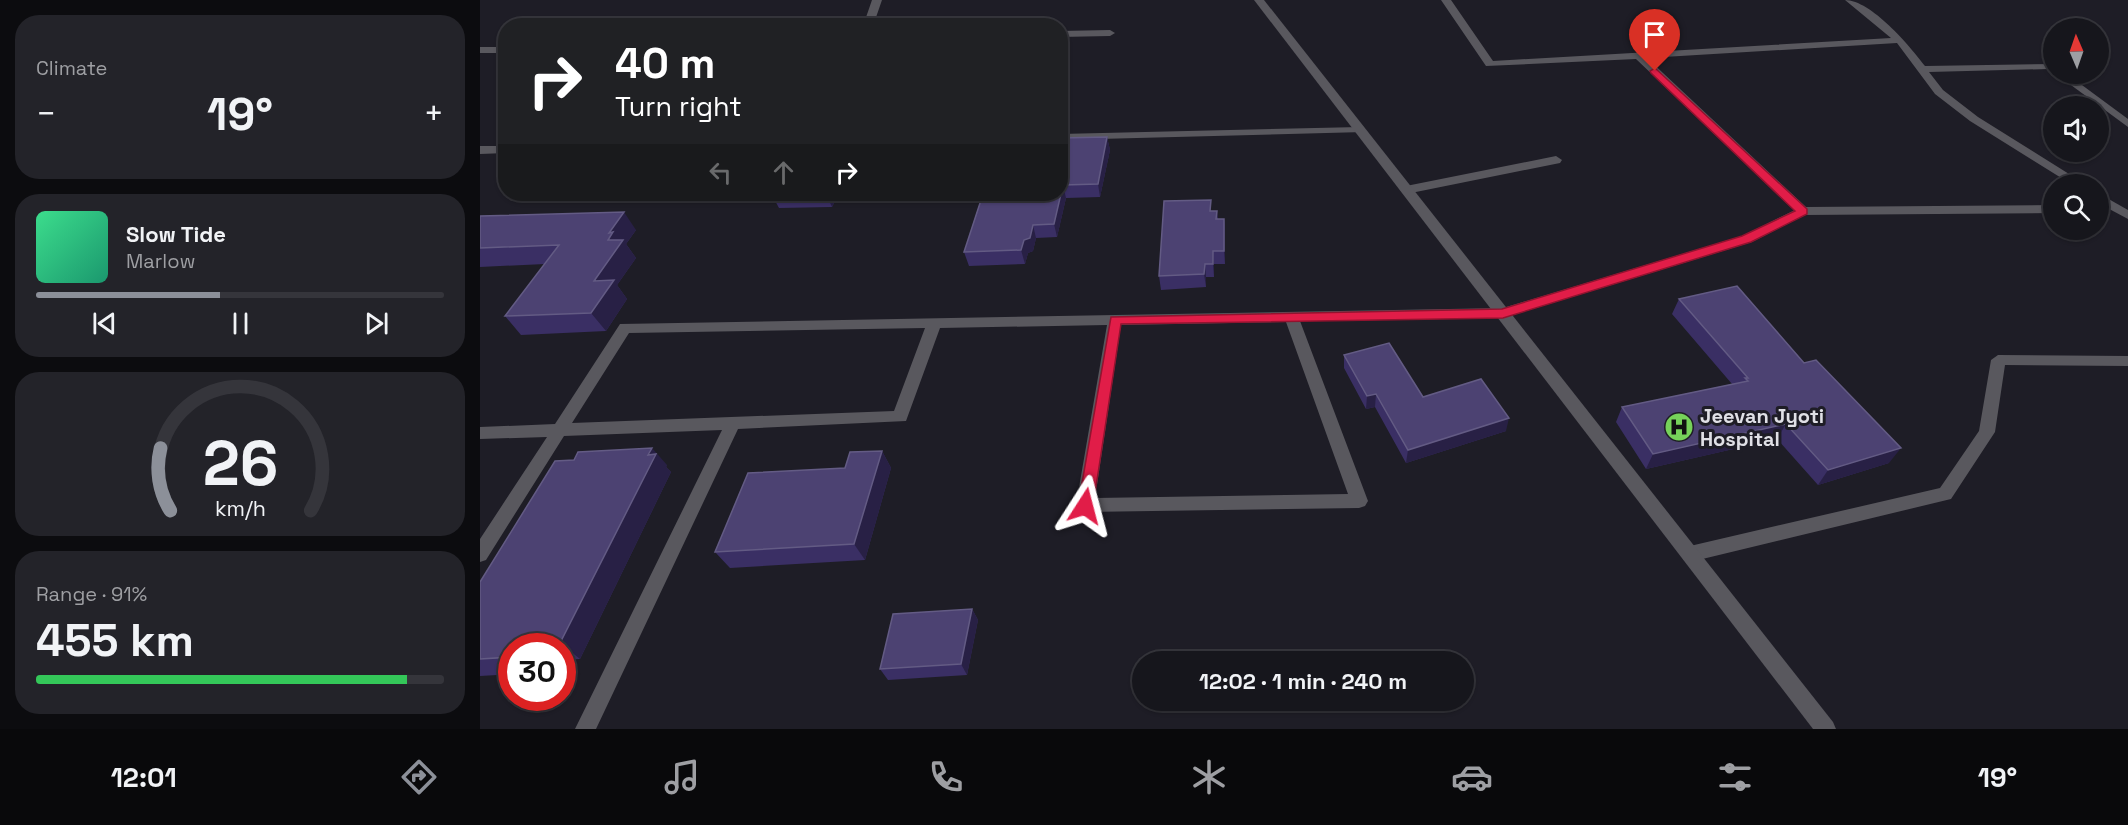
<!DOCTYPE html>
<meta charset="utf-8">
<style>
body{margin:0;font-family:"Space Grotesk",sans-serif;background:#232329;color:#f1f3f6;height:100vh;display:flex;flex-direction:column;font-size:22px;white-space:nowrap}
*{box-sizing:border-box;margin:0}
p{font-size:20px;color:#9e9fa3}
.icon{flex:none;width:33px;height:33px;fill:none;stroke:currentColor;stroke-width:2;stroke-linecap:round;stroke-linejoin:round}
.map{position:relative;flex:1;overflow:hidden}
.details{display:flex;flex-direction:column;gap:15px;padding:15px;background:#0c0c0f;width:480px}
.details>*{flex:none}
.hud{position:absolute;left:18px;top:18px;width:570px;height:183px;border-radius:24px;box-shadow:0 2px 4px #0004,0 0 0 2px #35353b;background:#202124;color:#fff;overflow:hidden}
.needle{width:39px;rotate:358deg}
.fabs{position:absolute;left:1563px;top:18px;display:grid;gap:12px}
.fabs a{display:grid;place-items:center;width:66px;height:66px;border-radius:50%;background:#16161c;box-shadow:0 2px 4px #0004,0 0 0 2px #35353b;font-size:30px}
.speed{position:absolute;left:18px;top:633px;display:flex;gap:12px;font-size:30px;font-weight:700;text-align:center}
.speed>*{display:grid;place-content:center;width:78px;height:78px;border-radius:50%;background:#16161c;box-shadow:0 2px 4px #0004,0 0 0 2px #35353b;line-height:1}
.speed .limit{border:9px solid #d22;background:#fff;color:#111}
.pin{position:absolute;display:grid;place-items:center;width:51px;height:51px;color:#fff;margin:-62px -26px;border-radius:50% 50% 50% 0;rotate:-45deg;box-shadow:0 0 6px #0007}
.pin .icon{rotate:45deg}
.me{position:absolute;width:66px;margin:-33px;rotate:9deg;stroke-linejoin:round;filter:drop-shadow(0 0 4px #0008)}
.turn{display:flex;align-items:center;gap:21px;height:126px;padding:0 18px;font-size:27px}
.turn .icon{width:78px;height:78px;stroke-width:2.5}
.turn b{display:block;font-size:42px;line-height:51px}
.lanes{display:flex;align-items:center;height:57px;padding:0 18px;background:#0003;justify-content:center;gap:30px;direction:ltr}
.lanes .off{opacity:.35}
.big{font-size:45px;font-weight:800;line-height:1.1}
.details .tile{flex:1;display:flex;flex-direction:column;justify-content:center;gap:9px;min-width:0;padding:0 21px;border-radius:24px;background:#232329}
.details .dial{align-items:center;gap:0}
.dial svg{height:156px;overflow:visible;fill:none;stroke:#35353b;stroke-width:7;stroke-linecap:round;text-anchor:middle}
.dial text{fill:#f1f3f6;stroke:none}
.song{display:flex;align-items:center;gap:18px}
.cover{width:72px;height:72px;border-radius:9px;background:linear-gradient(135deg,hsl(150 70% 55%),hsl(160 70% 35%))}
.played{height:6px;border-radius:3px;background:linear-gradient(90deg,#8c9099 45%,#35353b 45%)}
.keys{display:flex;justify-content:space-around;direction:ltr}
.heat{display:flex;justify-content:space-between;align-items:center;font-size:33px;direction:ltr}
.charge{height:9px;border-radius:4px;background:linear-gradient(90deg,#34c759 91%,#35353b 0)}
.trip{position:absolute;left:652px;top:651px;width:342px;height:60px;border-radius:30px;background:#16161c;box-shadow:0 2px 4px #0004,0 0 0 2px #35353b;font-weight:800;line-height:60px;text-align:center}
.menu{display:flex;height:96px;justify-content:space-around;align-items:center;background:#09090b;color:#9e9fa3}
.menu .icon{width:42px;height:42px}
.menu .selected{color:#8c9099}
.menu b{font-size:27px;color:#f1f3f6}
main{display:flex;flex:1;min-height:0}
.map>svg:first-child{display:block}
.lines{fill:none;stroke-linecap:round;stroke-linejoin:round}
.minor{fill:#59585e;fill-rule:evenodd}
.tertiary{fill:#59585e;fill-rule:evenodd}
.wall{fill:#3a2f64}
.shaded-wall{fill:#282045}
.building{fill:#4c4272;stroke:#635b84;stroke-width:1.5}
.route{fill:#e11d48;stroke:#92132f;stroke-width:1.5}
.labels{text-anchor:middle;dominant-baseline:central;stroke-width:6;stroke-linejoin:round;paint-order:stroke}
.poi-label{font-size:20px;font-weight:bold;fill:#e0e0e6;stroke:#1e1d26;text-anchor:start}
</style>
<main>
<section class="details">
<div class="tile"><p>Climate</p>
<div class="heat"><a>−</a><b class="big">19°</b><a>+</a></div>
</div>
<div class="tile">
<div class="song"><i class="cover"></i><div><b>Slow Tide</b><p>Marlow</p></div></div>
<div class="played"></div>
<div class="keys"><svg class="icon" aria-label="previous" viewBox="0 0 24 24"><path d="M18 5L8 12l10 7zM5 5v14"/></svg><svg class="icon" aria-label="pause" viewBox="0 0 24 24"><path d="M8 5v14M16 5v14"/></svg><svg class="icon" aria-label="next" viewBox="0 0 24 24"><path d="M6 5l10 7-10 7zM19 5v14"/></svg></div>
</div>
<div class="tile dial"><svg viewBox="0 0 100 80">
<path d="M14 69A42 42 0 1 1 86 69"/>
<path d="M14 69A42 42 0 0 1 9 37" stroke="#8c9099"/>
<text x="50" y="56" font-size="32" font-weight="700">26</text>
<text x="50" y="72" font-size="11">km/h</text>
</svg></div>
<div class="tile"><p>Range · 91%</p><b class="big">455 km</b><div class="charge"></div></div>
</section>
<div class="map">
<svg width="1648" height="729" viewBox="0 0 1648 729">
<rect width="100%" height="100%" fill="#1e1d26"/>
<g class="lines">
<!-- minor -->
<g class="minor">
<polygon points="392,0 402,0 393,26 383,26"/>
<path d="M 961,0 L 971,0 L 1013,61 L 1411,38 L 1365,0 C 1391,0 1430,46 1445,66 L 1574,64 L 1574,71 L 1568,69 L 1449,72 L 1463,90 L 1498,117 L 1605,184 L 1591,184 L 1490,121 L 1455,94 L 1417,43 L 1167,58 L 1326,207 L 1574,205 L 1574,213 L 1325,215 L 1272,242 L 1023,318 L 820,321 L 888,501 L 885,506 L 879,508 L 605,512 L 599,510 L 596,505 L 627,325 L 460,328 L 426,421 L 258,429 L 116,729 L 95,729 L 242,430 L 84,436 L 6,560 L 0,562 L 0,539 L 67,437 L 0,439 L 0,427 L 75,424 L 140,324 L 1023,308 L 1262,236 L 1315,210 L 1156,59 L 1006,66 ZM 806,322 L 868,494 L 615,498 L 641,325 ZM 445,328 L 414,411 L 92,423 L 149,333 Z"/>
<polygon points="580,31 630,30 635,33 630,36 580,37"/>
<rect x="0" y="47" width="26" height="6"/>
<polygon points="1576,74 1587,74 1648,119 1648,127"/>
<polygon points="880,127 884,128 884,132 580,140 580,134"/>
<polygon points="0,146 26,146 26,153 0,154"/>
<polygon points="1076,156 1082,160 1080,163 926,194 920,190 926,186"/>
<polygon points="1618,193 1648,210 1648,219 1618,203"/>
<polygon points="1518,355 1648,356 1648,366 1525,365 1515,432 1471,499 1210,562 1204,560 1201,554 1204,548 1210,546 1460,488 1499,431 1511,360"/>
</g>
<!-- tertiary -->
<polygon class="tertiary" points="774,0 784,0 1353,722 1356,729 1333,729"/>
</g>
<!-- wall -->
<g class="wall">
<polygon points="627,137 630,150 620,197 586,198 577,237 556,238 553,251 548,253 545,264 489,266 484,252 501,199 499,199 497,194 580,194 580,138"/>
<polygon points="293,194 427,194 424,200 355,201 352,207 299,208 292,195"/>
<polygon points="737,211 738,219 744,219 745,232 745,264 734,264 734,277 726,277 726,287 681,290 679,276"/>
<polygon points="0,216 156,230 146,244 156,258 137,285 147,299 126,331 41,335 25,316 65,264 0,267"/>
<polygon points="1199,299 1409,463 1338,485 1297,439 1166,469 1136,422 1142,407 1252,384 1192,314"/>
<polygon points="864,355 943,397 1026,431 926,463 895,407 886,409 864,368"/>
<polygon points="402,451 411,468 385,560 250,568 235,552 365,468"/>
<polygon points="187,465 186,467 191,472 100,659 82,660 82,646 32,646 32,674 0,676 0,582"/>
<polygon points="492,609 498,620 487,675 408,680 400,669"/>
</g>
<!-- shaded-wall -->
<g class="shaded-wall">
<polygon points="627,137 630,150 620,197 618,184"/>
<polygon points="583,185 586,198 577,237 574,224"/>
<polygon points="346,194 351,194 355,201 352,207"/>
<polygon points="421,194 427,194 424,200"/>
<polygon points="144,212 156,230 146,244 156,258 137,285 147,299 126,331 111,313 114,281 128,240 129,233"/>
<polygon points="744,219 745,232 745,264 744,251"/>
<polygon points="553,225 556,238 553,251 548,253 545,264 541,250 544,240"/>
<polygon points="733,251 734,264 734,277 733,264"/>
<polygon points="725,264 726,277 726,287 724,274"/>
<polygon points="896,394 895,407 886,409 887,396"/>
<polygon points="1029,418 1026,431 926,463 928,450"/>
<polygon points="1306,424 1297,439 1166,469 1173,454"/>
<polygon points="172,448 187,465 186,467 191,472 100,659 80,643"/>
<polygon points="1421,448 1409,463 1338,485 1348,470"/>
<polygon points="402,451 411,468 385,560 374,544"/>
<polygon points="492,609 498,620 487,675 481,664"/>
</g>
<!-- building -->
<g class="building">
<polygon points="627,137 618,184 583,185 574,224 553,225 550,238 544,240 541,250 484,252 503,194 580,194 580,138"/>
<polygon points="293,194 346,194 292,195"/>
<polygon points="731,200 730,211 737,211 736,219 744,219 744,251 733,251 733,264 725,264 724,274 679,276 684,201"/>
<polygon points="144,212 129,233 133,232 128,240 143,240 114,281 134,280 111,313 25,316 79,245 0,248 0,216"/>
<polygon points="1257,286 1324,363 1336,360 1421,448 1348,470 1306,424 1173,454 1142,407 1268,381 1265,378 1268,378 1199,299"/>
<polygon points="909,343 943,397 1001,379 1029,418 928,450 896,394 887,396 864,355"/>
<polygon points="172,448 168,455 176,454 80,643 60,645 60,646 32,646 32,657 0,659 0,582 75,461 94,460 98,452"/>
<polygon points="402,451 374,544 235,552 268,473 365,468 370,452"/>
<polygon points="492,609 481,664 400,669 413,614"/>
</g>
<!-- route -->
<polygon class="route" points="1175,68 1327,209 1327,214 1271,242 1023,318 641,324 613,506 611,510 600,510 598,506 631,317 1022,309 1262,236 1315,211 1171,73 1170,71"/>
<!-- icons -->
<defs>
<g id="hospital-disc" transform="scale(1.5)"><circle r="9.5" fill="#76d25a" stroke="#1e1d26"/><path d="M-5-5h3v3.5h4V-5h3V5h-3V1.5h-4V5h-3Z" fill="#111"/></g>
</defs>
<g fill-rule="evenodd">
<use href="#hospital-disc" x="1199" y="427"/>
</g>
<g class="labels">
<!-- poi labels -->
<g class="poi-label">
<text x="1220" y="416">Jeevan Jyoti<tspan x="1220" dy="23">Hospital</tspan></text>
</g>
</g>
</svg>
<div class="fabs">
<a><svg class="needle" viewBox="-14 -14 28 28"><path d="M0-13l5 13h-10z" fill="#e53935"/><path d="M0 13l5-13h-10z" fill="#9e9fa3"/></svg></a>
<a><svg class="icon" aria-label="sound" viewBox="0 0 24 24"><path d="M4 9h4l5-4v14l-5-4H4zM17 9q2 3 0 6"/></svg></a>
<a><svg class="icon" aria-label="search" viewBox="0 0 24 24"><circle cx="10" cy="10" r="6"/><path d="M15 15l6 6"/></svg></a>
</div>
<div class="speed"><div class="limit">30</div></div>
<div class="pin" style="left:1175px;top:71px;background:#d93025"><svg class="icon" aria-label="arrive" viewBox="0 0 24 24"><path d="M6 21V4h12l-3 4 3 4H6"/></svg></div>
<svg class="me" style="left:605px;top:506px" viewBox="-20 -20 40 40"><path d="M0-17L14 15 0 8-14 15z" fill="#e11d48" stroke="#fff" stroke-width="4"/></svg>
<div class="trip">12:02 · 1 min · 240 m</div>
<div class="hud">
<div class="turn"><svg class="icon" aria-label="right" viewBox="0 0 24 24"><path d="M7 20v-9h11M14 6l5 5-5 5"/></svg><div><b>40 m</b>Turn right</div></div>
<div class="lanes"><svg class="icon off" aria-label="left" viewBox="0 0 24 24"><path d="M17 20v-9H6M10 6l-5 5 5 5"/></svg><svg class="icon off" aria-label="ahead" viewBox="0 0 24 24"><path d="M12 20V5M6 11l6-6 6 6"/></svg><svg class="icon" aria-label="right" viewBox="0 0 24 24"><path d="M7 20v-9h11M14 6l5 5-5 5"/></svg></div>
</div>
</div>
</main>
<nav class="menu">
<b>12:01</b>
<svg class="icon selected" aria-label="directions" viewBox="0 0 24 24"><path d="M12 3l9 9-9 9-9-9zM9 14v-3h6M13 9l2 2-2 2"/></svg>
<svg class="icon" aria-label="music" viewBox="0 0 24 24"><path d="M9 18V5l10-2v13"/><circle cx="6" cy="18" r="3"/><circle cx="16" cy="16" r="3"/></svg>
<svg class="icon" aria-label="phone" viewBox="0 0 24 24"><path d="M5 4h4l2 5-3 2q2 4 5 5l2-3 5 2v4C11 20 4 13 5 4z"/></svg>
<svg class="icon" aria-label="climate" viewBox="0 0 24 24"><path d="M12 3v18M4 7l16 10M4 17L20 7"/></svg>
<svg class="icon" aria-label="car" viewBox="0 0 24 24"><path d="M5 17H2v-5l4-1 3-4h7l3 4 3 1v5h-3M9 17h6M6 11h13"/><circle cx="7" cy="17" r="2"/><circle cx="17" cy="17" r="2"/></svg>
<svg class="icon" aria-label="filters" viewBox="0 0 24 24"><path d="M4 7h16M4 17h16"/><circle cx="9" cy="7" r="2"/><circle cx="15" cy="17" r="2"/></svg>
<b>19°</b>
</nav>
